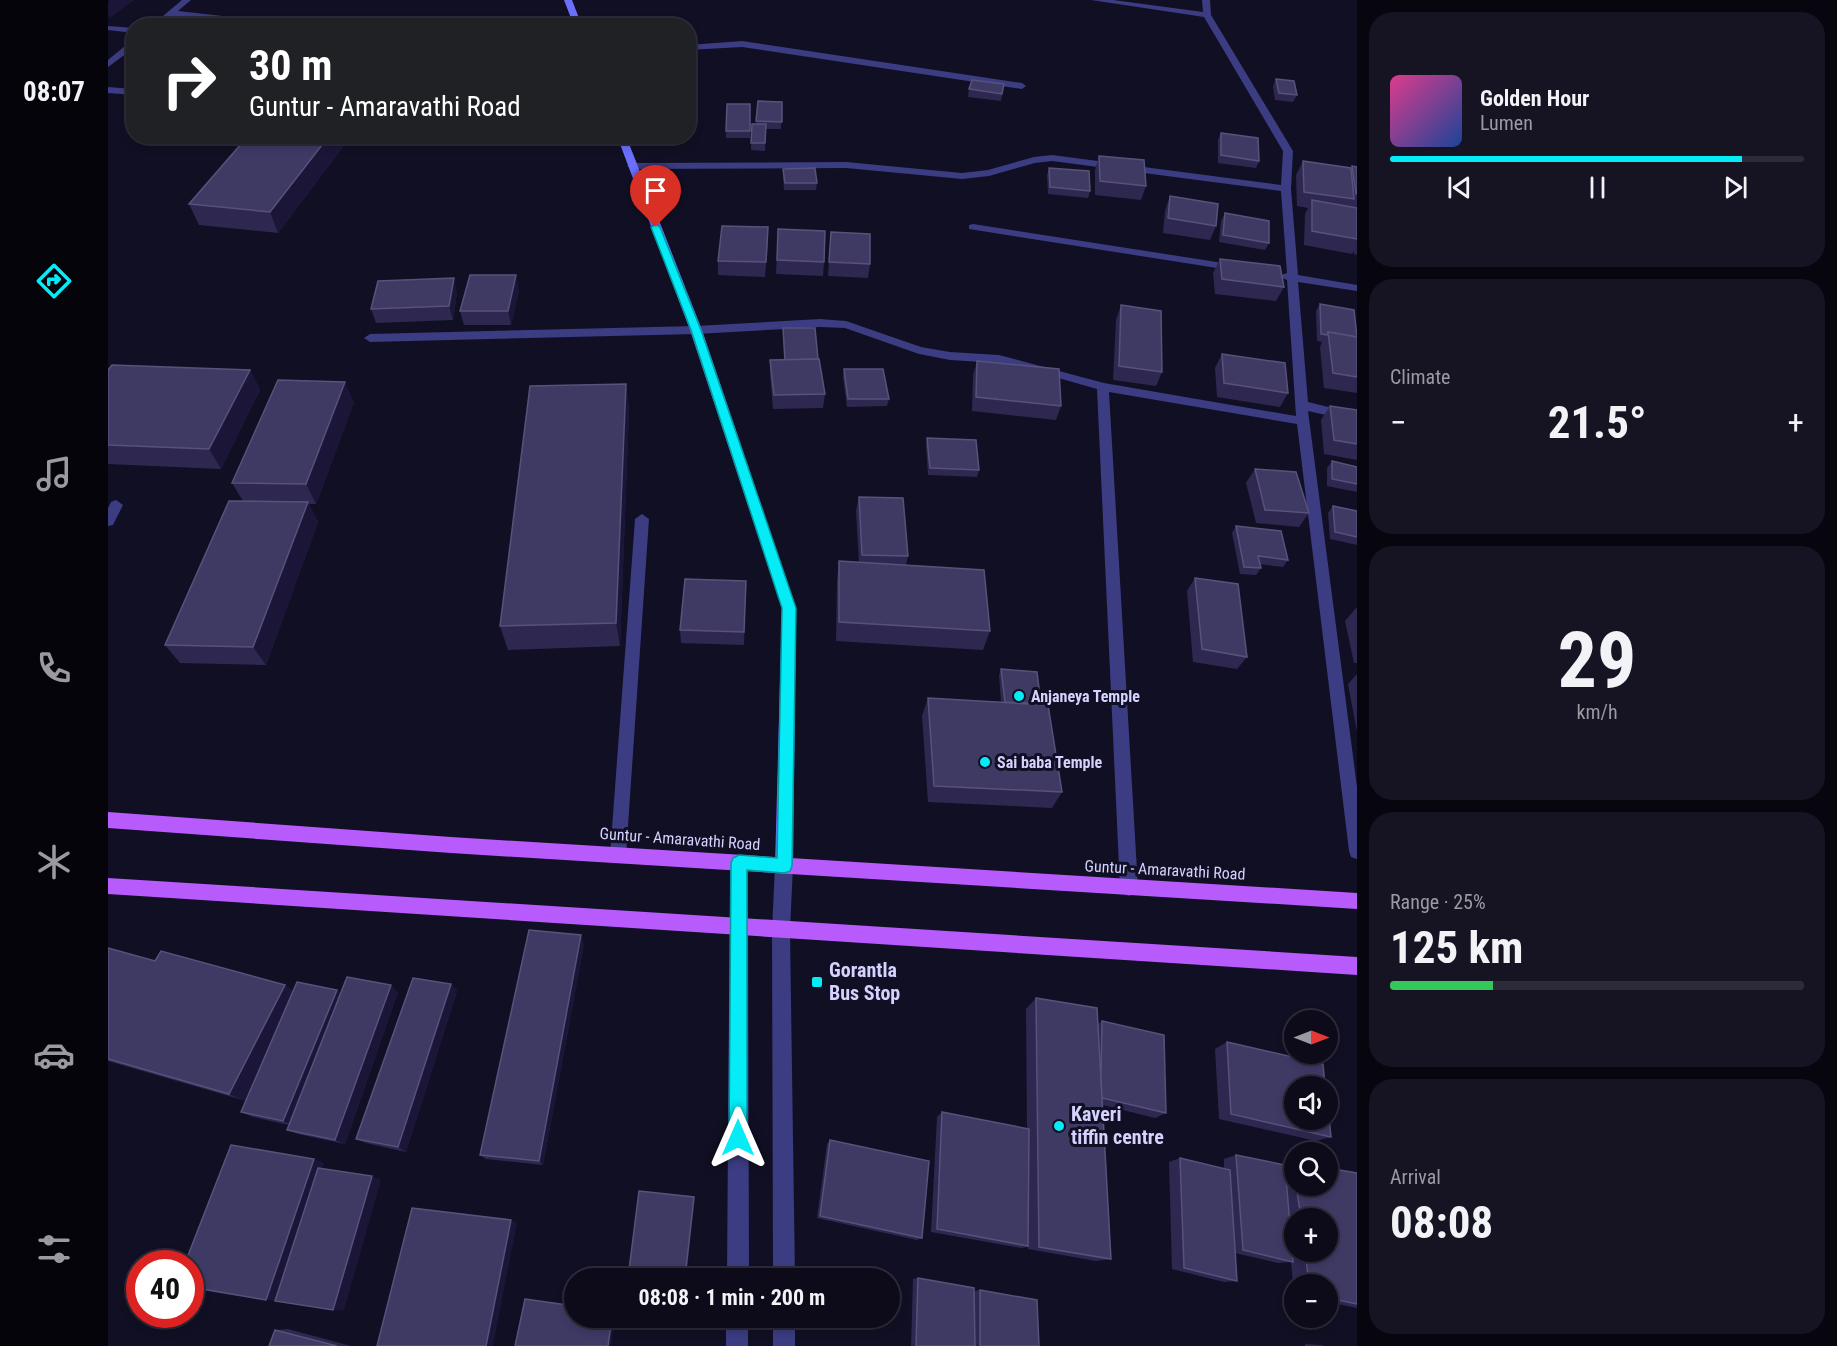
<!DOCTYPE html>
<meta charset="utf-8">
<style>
body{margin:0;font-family:"Roboto Condensed",sans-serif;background:#161423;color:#f1f3f6;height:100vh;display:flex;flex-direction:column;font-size:22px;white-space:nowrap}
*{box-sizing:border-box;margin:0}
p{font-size:20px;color:#9a9ba2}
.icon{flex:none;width:33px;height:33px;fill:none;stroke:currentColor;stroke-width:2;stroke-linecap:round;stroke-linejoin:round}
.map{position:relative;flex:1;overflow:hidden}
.side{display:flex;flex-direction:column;gap:12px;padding:12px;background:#07060e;width:480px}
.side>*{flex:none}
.top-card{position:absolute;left:18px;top:18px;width:570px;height:126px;border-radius:24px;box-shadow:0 3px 9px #0003,0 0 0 2px #2d2b39;background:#202124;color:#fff;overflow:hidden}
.needle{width:39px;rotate:90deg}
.tools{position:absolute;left:1176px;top:1010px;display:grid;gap:12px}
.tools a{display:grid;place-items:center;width:54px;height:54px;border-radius:50%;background:#0d0b1a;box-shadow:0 3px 9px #0003,0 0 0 2px #2d2b39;font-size:30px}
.speed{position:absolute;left:18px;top:1250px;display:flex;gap:12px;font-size:30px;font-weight:700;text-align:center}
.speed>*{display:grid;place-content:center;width:78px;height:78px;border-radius:50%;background:#0d0b1a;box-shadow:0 3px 9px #0003,0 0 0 2px #2d2b39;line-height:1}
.speed .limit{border:9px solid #d22;background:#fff;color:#111}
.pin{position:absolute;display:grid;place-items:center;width:51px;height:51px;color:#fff;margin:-62px -26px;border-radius:50% 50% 50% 0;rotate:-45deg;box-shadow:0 0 6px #0007}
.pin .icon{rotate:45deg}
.me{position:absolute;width:66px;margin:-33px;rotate:0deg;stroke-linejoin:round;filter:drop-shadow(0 0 4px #0008)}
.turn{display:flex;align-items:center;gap:21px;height:126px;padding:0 24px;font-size:27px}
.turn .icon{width:78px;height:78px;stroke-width:2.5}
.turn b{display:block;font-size:42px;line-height:51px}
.big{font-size:45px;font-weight:700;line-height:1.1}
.side .card{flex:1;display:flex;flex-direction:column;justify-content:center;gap:9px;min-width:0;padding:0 21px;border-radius:24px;background:#161423}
.side .dial{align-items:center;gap:0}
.dial b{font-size:78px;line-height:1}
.song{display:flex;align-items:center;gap:18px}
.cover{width:72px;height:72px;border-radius:9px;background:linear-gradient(135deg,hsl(330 70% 55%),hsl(220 70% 35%))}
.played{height:6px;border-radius:3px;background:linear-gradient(90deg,#05ecf7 85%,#2d2b39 85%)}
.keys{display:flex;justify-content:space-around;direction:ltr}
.heat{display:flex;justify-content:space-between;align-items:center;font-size:33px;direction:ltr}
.charge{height:9px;border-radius:4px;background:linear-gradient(90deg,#34c759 25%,#2d2b39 0)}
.trip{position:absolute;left:456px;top:1268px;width:336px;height:60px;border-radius:30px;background:#0d0b1a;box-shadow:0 3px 9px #0003,0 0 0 2px #2d2b39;font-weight:700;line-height:60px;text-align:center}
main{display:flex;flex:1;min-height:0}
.tabs{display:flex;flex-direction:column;width:108px;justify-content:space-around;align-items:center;background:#05040a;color:#9a9ba2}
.tabs .icon{width:42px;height:42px}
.tabs .selected{color:#05ecf7}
.tabs b{font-size:27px;color:#f1f3f6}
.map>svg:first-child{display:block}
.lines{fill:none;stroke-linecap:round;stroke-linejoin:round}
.minor{fill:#3b3c81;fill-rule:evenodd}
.tertiary{fill:#3b3c81;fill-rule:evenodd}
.secondary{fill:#6b6ffc;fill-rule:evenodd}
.primary{fill:#b75bfc;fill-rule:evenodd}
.wall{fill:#2e2851;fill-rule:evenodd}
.shaded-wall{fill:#1b1637}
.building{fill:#3f3a64;stroke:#57527c;stroke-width:1.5}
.route{fill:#05ecf7;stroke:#0399a1;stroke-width:1.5}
.poi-dot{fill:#05ecf7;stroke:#110f23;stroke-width:2}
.labels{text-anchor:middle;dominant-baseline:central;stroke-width:6;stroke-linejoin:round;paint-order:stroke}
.poi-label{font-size:16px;font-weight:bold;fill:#d4d2fe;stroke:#110f23;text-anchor:start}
.street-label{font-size:16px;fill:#d4d2fe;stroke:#110f23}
.near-poi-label{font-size:20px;font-weight:bold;fill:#d4d2fe;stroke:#110f23;text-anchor:start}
</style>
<main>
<nav class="tabs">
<b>08:07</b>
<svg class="icon selected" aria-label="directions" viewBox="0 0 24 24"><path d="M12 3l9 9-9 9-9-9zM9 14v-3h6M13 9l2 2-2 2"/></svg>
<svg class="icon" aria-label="music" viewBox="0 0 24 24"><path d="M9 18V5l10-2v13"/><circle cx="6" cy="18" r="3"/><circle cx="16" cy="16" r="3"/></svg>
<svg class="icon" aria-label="phone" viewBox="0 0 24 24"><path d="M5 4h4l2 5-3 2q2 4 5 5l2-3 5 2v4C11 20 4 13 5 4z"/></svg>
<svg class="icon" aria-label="climate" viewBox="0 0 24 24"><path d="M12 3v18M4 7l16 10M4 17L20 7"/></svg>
<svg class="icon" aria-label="car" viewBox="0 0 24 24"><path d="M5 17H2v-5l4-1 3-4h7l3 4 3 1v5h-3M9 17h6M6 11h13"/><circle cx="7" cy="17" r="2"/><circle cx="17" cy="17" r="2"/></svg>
<svg class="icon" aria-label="filters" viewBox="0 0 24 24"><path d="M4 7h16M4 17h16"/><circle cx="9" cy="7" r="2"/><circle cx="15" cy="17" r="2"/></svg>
</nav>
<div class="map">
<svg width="1249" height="1346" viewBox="0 0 1249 1346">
<rect width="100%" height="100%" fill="#110f23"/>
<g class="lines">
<!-- minor -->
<g class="minor">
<polygon points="74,0 83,0 70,11 202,26 167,26 65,16 53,26 43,26"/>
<polygon points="983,0 1005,0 1095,12 1094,0 1102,0 1103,15 1185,151 1183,189 1190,275 1249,285 1249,291 1190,282 1200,402 1249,414 1249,422 1200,411 1249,787 1249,859 1243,857 1241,851 1189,424 1001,392 1030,888 1027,894 1021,896 1015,894 1012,888 989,389 919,369 891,363 842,360 811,354 737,328 712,327 588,334 262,342 256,338 262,334 588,326 712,319 738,321 813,347 842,352 891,355 996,383 1188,416 1179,280 1170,276 1179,273 1173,191 944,161 927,163 881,176 854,179 738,168 524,169 519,166 524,163 738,162 854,173 880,170 926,157 944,155 1173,185 1175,151 1096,17"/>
<polygon points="0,26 26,28 26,33 0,30"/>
<polygon points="23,41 26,41 26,48 0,67 0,60"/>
<polygon points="634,41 914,83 918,86 914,89 634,47 580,50 580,45"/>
<polygon points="0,87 26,89 26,95 0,93"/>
<polygon points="865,224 1128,265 1133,268 1128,271 861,229 861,225"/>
<polygon points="8,500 15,505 5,525 0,526 0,508 3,502"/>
<polygon points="534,514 541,519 518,855 516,861 510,863 504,861 502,855 527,519"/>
</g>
<!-- tertiary -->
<g class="tertiary">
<polygon points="631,855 637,857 640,863 641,1278 619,1278 622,863 625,857"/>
<polygon points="676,858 682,860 685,866 682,930 687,1278 665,1278 664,930 667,866 670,860"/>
<rect x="618" y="1317" width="22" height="29"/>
<rect x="665" y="1317" width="22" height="29"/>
</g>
<!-- secondary -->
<g class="secondary">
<polygon points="456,0 464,0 474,26 466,26"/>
<polygon points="509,136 518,136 594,330 688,608 685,866 682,872 676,874 670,872 667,866 674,608 582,330"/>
</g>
<!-- primary -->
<g class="primary">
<polygon points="0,812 343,837 1249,893 1249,909 343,853 0,828"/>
<polygon points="0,878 1249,957 1249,975 0,894"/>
</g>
</g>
<!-- wall -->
<g class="wall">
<polygon points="1168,79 1189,95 1185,102 1167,100 1165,86"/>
<polygon points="896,84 893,101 860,97 861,89"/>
<polygon points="580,100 584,100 585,120 580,120"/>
<polygon points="650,101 674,102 673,129 658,129 657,151 643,150 644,124 648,124"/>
<polygon points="619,104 642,104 642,138 618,138"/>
<polygon points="1113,133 1151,161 1148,168 1110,163 1110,140"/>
<polygon points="140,136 243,136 170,233 91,225 81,204"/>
<polygon points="991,156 1038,186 1033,200 987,195 987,170"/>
<polygon points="1195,161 1243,170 1244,166 1249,167 1249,255 1246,254 1246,251 1244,254 1196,245 1197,214 1200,208 1189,206 1188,175"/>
<polygon points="941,168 982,191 980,198 940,194 939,175"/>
<polygon points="675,169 709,183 708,190 676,190 675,176"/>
<polygon points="1062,196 1108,226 1102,240 1055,233 1057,211"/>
<polygon points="1117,213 1161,243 1157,250 1111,242 1113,221"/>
<polygon points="670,229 716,262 715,276 668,274"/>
<polygon points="723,232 762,264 760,278 720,276"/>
<polygon points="660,242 657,277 610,275 610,261"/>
<polygon points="1112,259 1176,287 1168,301 1107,294 1105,273"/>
<polygon points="411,290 403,325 356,325 352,311"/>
<polygon points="349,292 345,320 268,323 263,309"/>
<polygon points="1212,304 1249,337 1249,393 1216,388 1212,347 1214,342 1209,341 1208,311"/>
<polygon points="1013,305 1054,372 1048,386 1005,380 1008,320"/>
<polygon points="675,328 710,359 717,394 715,408 665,409 662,374 662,360 676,360"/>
<polygon points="1114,354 1180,393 1172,407 1109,397 1107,368"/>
<polygon points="869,361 953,406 948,420 864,411 865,375"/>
<polygon points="736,369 781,399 779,406 739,407 735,377"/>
<polygon points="0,370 142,370 152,390 113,469 0,464"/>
<polygon points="518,384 521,410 512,646 400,650 392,626"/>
<polygon points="246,402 208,504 201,504 210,522 158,665 72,663 57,645 135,501 124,483"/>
<polygon points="1222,406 1249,410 1249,460 1216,454 1213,420"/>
<polygon points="819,438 871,470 869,477 820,475 818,445"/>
<polygon points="1224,461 1249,467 1249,492 1219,486 1219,468"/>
<polygon points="1147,469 1201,513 1191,527 1148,523 1138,483"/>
<polygon points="751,497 800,556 798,565 882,631 875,650 728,641 729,581 731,561 751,563 748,510"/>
<polygon points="1225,506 1249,511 1249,545 1222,539 1220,513"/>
<polygon points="1128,526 1180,560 1175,567 1151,564 1153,568 1148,575 1132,574 1124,533"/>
<polygon points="1087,578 1139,657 1129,669 1085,662 1079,591"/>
<polygon points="638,581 636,645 573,643 572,630"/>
<polygon points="1248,608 1249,608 1249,663 1246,663 1237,621"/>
<polygon points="893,669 933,704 954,792 944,808 820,802 814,716 820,698 893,702 891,675"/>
<polygon points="1249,674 1249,732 1240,684"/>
<polygon points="476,944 435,1165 378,1159 372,1155"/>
<polygon points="0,948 47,961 177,985 185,991 233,992 290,992 237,1144 190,1134 179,1130 181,1125 145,1117 133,1112 138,1101 0,1061"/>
<polygon points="343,984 349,991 298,1152 258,1143 248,1139"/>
<polygon points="928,998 990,1024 994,1021 1058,1113 1047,1118 995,1105 1003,1259 988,1261 920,1249 920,1247 913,1248 823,1232 829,1117 834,1112 919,1128 918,1009"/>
<polygon points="1119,1042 1223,1137 1208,1141 1111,1119 1107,1049"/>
<polygon points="722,1140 814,1238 809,1240 709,1218 719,1144"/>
<path d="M 1128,1155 L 1173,1164 L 1186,1161 L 1186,1185 L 1220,1185 L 1249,1173 L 1249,1308 L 1220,1302 L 1220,1284 L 1186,1284 L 1186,1293 L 1183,1262 L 1170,1263 L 1127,1253 L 1129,1281 L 1116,1282 L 1064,1269 L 1061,1162 L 1072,1158 L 1116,1168 L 1116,1159 ZM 1186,1218 L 1220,1218 L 1220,1251 L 1186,1251 Z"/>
<polygon points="810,1278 866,1291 872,1290 931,1346 803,1346 805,1279"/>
<polygon points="180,1329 243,1346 161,1346 167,1330"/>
<polygon points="1197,1344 1213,1345 1217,1346 1197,1346"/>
</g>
<!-- shaded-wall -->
<g class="shaded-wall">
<polygon points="2,0 26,0 2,18 0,14 0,2"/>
<polygon points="221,136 243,136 170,233 162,212"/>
<polygon points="408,275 411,290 403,325 400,311"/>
<polygon points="346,278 349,292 345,320 341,306"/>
<polygon points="142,370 152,390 113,469 101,449"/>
<polygon points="237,382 246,402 208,504 198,484"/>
<polygon points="518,384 521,410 512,646 508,623"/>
<polygon points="200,502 210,522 158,665 145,647"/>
<polygon points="473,935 476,944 435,1165 431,1161"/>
<polygon points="343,984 349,991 298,1152 290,1147"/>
<polygon points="177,985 192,996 139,1102 121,1094"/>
<polygon points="283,985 290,992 237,1144 227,1140"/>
<polygon points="229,990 239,997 186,1126 175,1121"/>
<polygon points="206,1159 216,1163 170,1301 158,1300"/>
<polygon points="264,1176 273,1180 236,1310 225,1310"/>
<polygon points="586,1197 587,1200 578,1278 577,1278"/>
<polygon points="403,1220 409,1223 385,1346 378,1346"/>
<polygon points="504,1317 507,1317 503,1346 500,1346"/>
</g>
<!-- building -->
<g class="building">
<polygon points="1168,79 1186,81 1189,95 1171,93"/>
<polygon points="864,80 896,84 894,94 861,89"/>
<rect x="580" y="100" width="4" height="13"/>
<polygon points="650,101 674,102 674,122 648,121"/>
<polygon points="619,104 642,104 642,131 618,131"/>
<polygon points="644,124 658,124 657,143 643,143"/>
<polygon points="1113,133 1150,138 1151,161 1113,155"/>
<polygon points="140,136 221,136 162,212 81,204"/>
<polygon points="991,156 1036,160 1038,186 992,181"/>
<polygon points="1195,161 1243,168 1246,199 1196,192"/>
<polygon points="1244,166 1249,167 1249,194 1248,194"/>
<polygon points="707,168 709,183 677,183 675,169"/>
<polygon points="941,168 981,171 982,191 942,187"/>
<polygon points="1062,196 1110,204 1108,226 1060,218"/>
<polygon points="1204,200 1249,208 1249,239 1204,231"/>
<polygon points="1117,213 1161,221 1161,243 1115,235"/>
<polygon points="614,226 660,227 658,262 610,261"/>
<polygon points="670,229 717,231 716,262 669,260"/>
<polygon points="723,232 762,234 762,264 721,262"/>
<polygon points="1112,259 1172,266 1176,287 1114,279"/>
<polygon points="362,275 408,275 400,311 352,311"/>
<polygon points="346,278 341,306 263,309 270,281"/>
<polygon points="1212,304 1246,310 1249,337 1220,332 1219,335 1213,334"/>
<polygon points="1013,305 1053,311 1054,372 1011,366"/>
<polygon points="675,328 707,328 710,359 677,360"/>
<polygon points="1220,332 1249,337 1249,377 1225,373"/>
<polygon points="1114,354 1177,363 1180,393 1116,383"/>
<polygon points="711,359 717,394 666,395 662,360"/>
<polygon points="869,361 951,369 953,406 868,397"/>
<polygon points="4,365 142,370 101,449 0,445 0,370"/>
<polygon points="736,369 775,369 781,399 740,399"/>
<polygon points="170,380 237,382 198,484 124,483"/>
<polygon points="518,384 508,623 392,626 422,386"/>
<polygon points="1222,406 1249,410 1249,444 1226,440"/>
<polygon points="819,438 868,440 871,470 822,468"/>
<polygon points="1224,461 1249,467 1249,484 1224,479"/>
<polygon points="1147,469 1188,472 1201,513 1157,510"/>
<polygon points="751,497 795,498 800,556 754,555"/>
<polygon points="121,501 200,502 145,647 57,645"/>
<polygon points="1225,506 1249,511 1249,537 1227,532"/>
<polygon points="1128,526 1173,531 1180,560 1150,556 1153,568 1136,567"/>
<polygon points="731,561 876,570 882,631 731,622"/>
<polygon points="1087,578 1130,584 1139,657 1094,649"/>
<polygon points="577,579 638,581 636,632 572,630"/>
<polygon points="893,669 929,672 933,704 897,702"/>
<polygon points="820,698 940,705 954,792 826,786"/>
<polygon points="421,930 473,935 431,1161 372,1155"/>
<polygon points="0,948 47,961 53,951 177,985 121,1094 0,1059"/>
<polygon points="239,977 283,985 227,1140 179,1130"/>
<polygon points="305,978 343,984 290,1147 248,1139"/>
<polygon points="189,982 229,990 175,1121 133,1112"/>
<polygon points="928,998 989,1008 1003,1259 931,1247"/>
<polygon points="994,1021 1056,1035 1058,1113 994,1098 993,1078"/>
<polygon points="1119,1042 1215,1064 1217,1086 1186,1086 1186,1119 1220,1119 1220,1105 1223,1137 1123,1114"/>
<polygon points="834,1112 921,1129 920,1246 829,1229"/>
<polygon points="722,1140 821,1161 814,1238 712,1216"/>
<polygon points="123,1145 206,1159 158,1300 82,1287 82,1263 77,1263"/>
<polygon points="1128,1155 1177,1165 1185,1262 1135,1250"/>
<polygon points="1072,1158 1122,1170 1129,1281 1076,1268"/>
<polygon points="210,1168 264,1176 225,1310 167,1301"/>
<polygon points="1220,1168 1249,1173 1249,1304 1220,1298 1220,1284 1201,1284 1197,1251 1220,1251 1220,1218 1193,1218 1188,1185 1220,1185"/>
<polygon points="531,1191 586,1197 577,1278 520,1278"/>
<polygon points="304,1208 403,1220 378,1346 269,1346"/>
<polygon points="810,1278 866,1288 867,1346 808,1346"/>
<polygon points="872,1290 929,1300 931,1346 872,1346"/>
<polygon points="417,1299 466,1306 466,1317 504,1317 500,1346 407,1346"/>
<polygon points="167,1330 229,1346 161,1346"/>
</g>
<!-- route -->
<polygon class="route" points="548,224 552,227 593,330 688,608 684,866 682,871 676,873 639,870 639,1138 637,1144 630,1147 624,1144 621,1138 623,863 625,858 631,855 669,858 674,608 583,330 543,227"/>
<!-- markers -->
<g class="poi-dot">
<circle cx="911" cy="696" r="6"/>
<circle cx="877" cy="762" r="6"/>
<rect x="703" y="976" width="12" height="12" rx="3"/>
<circle cx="951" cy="1126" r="6"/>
</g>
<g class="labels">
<!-- poi labels -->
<g class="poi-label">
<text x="923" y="696">Anjaneya Temple</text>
<text x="889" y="762">Sai baba Temple</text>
</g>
<!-- street labels -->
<g class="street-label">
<text transform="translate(572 839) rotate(4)">Guntur - Amaravathi Road</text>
<text transform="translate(1057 870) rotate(3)">Guntur - Amaravathi Road</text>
</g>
<!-- near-poi labels -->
<g class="near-poi-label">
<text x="721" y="970">Gorantla<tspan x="721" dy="23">Bus Stop</tspan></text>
<text x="963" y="1114">Kaveri<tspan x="963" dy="23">tiffin centre</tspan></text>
</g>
</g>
</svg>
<div class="tools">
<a><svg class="needle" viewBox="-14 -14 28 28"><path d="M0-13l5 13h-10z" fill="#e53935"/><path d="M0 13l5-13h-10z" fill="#9a9ba2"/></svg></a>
<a><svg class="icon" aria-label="sound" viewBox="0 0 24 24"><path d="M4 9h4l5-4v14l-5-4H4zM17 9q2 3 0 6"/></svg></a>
<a><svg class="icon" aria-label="search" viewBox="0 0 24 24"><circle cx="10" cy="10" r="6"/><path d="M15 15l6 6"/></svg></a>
<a>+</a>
<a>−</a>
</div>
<div class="speed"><div class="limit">40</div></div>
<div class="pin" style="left:548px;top:227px;background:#d93025"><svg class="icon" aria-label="arrive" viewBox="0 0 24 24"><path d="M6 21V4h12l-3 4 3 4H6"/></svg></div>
<svg class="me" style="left:630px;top:1138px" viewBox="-20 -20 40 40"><path d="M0-17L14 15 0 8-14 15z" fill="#05ecf7" stroke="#fff" stroke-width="4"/></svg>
<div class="trip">08:08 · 1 min · 200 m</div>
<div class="top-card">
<div class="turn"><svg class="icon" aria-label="right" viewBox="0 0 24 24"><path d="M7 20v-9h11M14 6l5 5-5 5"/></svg><div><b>30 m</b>Guntur - Amaravathi Road</div></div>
</div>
</div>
<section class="side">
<div class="card">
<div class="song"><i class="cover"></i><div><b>Golden Hour</b><p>Lumen</p></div></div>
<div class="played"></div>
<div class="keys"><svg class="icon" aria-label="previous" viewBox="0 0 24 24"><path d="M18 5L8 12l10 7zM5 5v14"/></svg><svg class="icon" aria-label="pause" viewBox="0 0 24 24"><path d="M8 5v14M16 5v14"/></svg><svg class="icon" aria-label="next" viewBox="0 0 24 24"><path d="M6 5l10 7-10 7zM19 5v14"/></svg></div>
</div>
<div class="card"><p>Climate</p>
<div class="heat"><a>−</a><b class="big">21.5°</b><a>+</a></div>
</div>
<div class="card dial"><b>29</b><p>km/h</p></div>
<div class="card"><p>Range · 25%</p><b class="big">125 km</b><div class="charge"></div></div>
<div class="card"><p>Arrival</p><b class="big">08:08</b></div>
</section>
</main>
